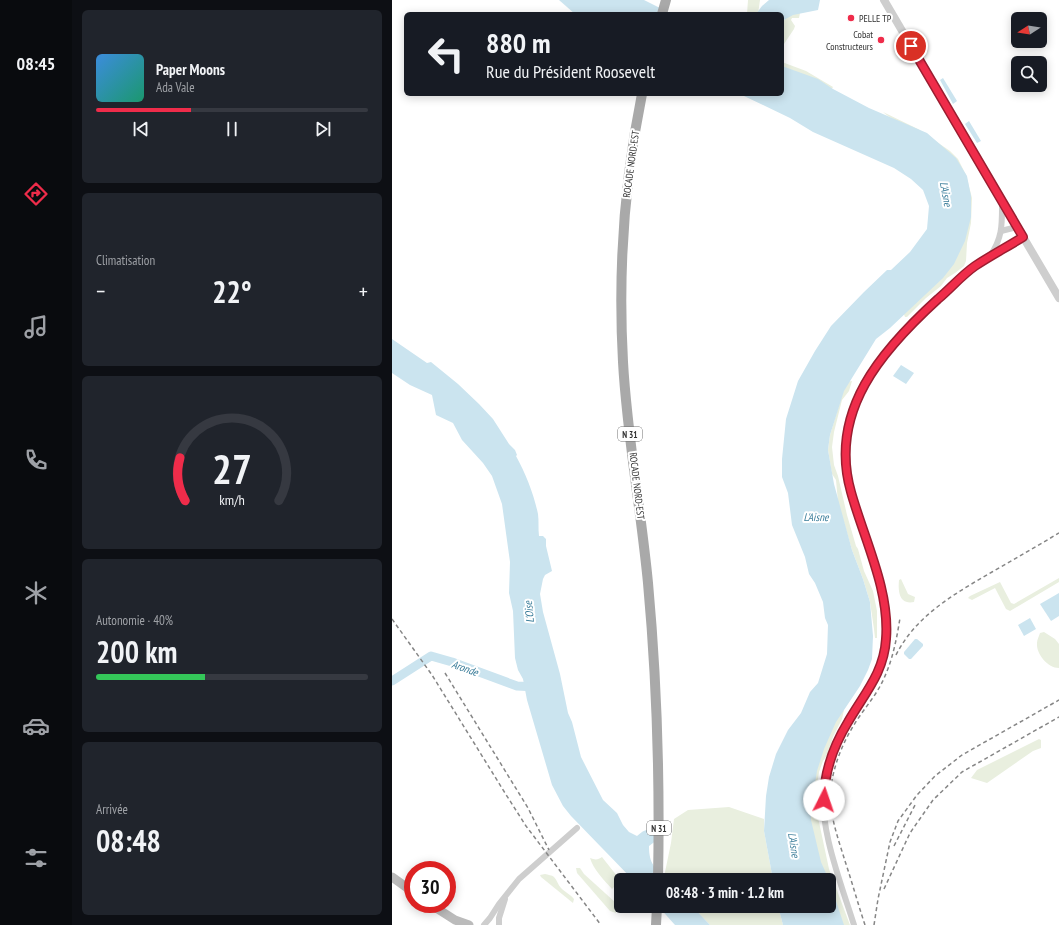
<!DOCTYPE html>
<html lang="fr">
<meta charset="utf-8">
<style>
body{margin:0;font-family:"PT Sans Narrow",sans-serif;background:#20242c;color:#f1f3f6;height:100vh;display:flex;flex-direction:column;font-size:15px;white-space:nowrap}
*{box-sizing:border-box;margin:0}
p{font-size:13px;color:#9ea1a6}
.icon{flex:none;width:22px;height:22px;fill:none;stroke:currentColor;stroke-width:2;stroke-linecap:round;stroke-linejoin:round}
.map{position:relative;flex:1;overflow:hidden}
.details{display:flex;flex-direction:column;gap:10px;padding:10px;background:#0d0f14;width:320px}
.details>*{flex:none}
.hud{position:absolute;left:12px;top:12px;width:380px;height:84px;border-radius:6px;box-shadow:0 2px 10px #0003;background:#171b24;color:#f1f3f6;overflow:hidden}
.needle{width:26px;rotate:258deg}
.buttons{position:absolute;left:619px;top:12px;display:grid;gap:8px}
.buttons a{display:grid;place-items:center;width:36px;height:36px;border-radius:6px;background:#171b24;box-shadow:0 2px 10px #0003;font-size:20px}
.speed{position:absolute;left:12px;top:861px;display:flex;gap:8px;font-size:20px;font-weight:700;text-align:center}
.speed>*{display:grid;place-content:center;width:52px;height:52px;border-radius:50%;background:#171b24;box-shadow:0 2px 10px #0003;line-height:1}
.speed .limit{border:6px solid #d22;background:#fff;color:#111}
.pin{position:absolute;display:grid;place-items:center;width:34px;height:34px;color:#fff;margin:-17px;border:2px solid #fff;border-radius:50%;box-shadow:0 1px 4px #0007}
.me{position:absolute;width:44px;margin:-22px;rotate:4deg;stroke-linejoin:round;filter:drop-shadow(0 0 3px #0008)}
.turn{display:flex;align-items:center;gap:14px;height:84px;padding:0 16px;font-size:18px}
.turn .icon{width:52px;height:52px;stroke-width:2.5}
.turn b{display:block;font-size:28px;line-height:34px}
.big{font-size:30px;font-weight:700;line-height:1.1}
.details .tile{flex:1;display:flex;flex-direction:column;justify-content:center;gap:6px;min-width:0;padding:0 14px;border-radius:6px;background:#20242c}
.details .dial{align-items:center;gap:0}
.dial svg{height:104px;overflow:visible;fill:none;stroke:#363941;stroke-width:7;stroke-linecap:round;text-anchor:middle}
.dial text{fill:#f1f3f6;stroke:none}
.song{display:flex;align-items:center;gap:12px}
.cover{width:48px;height:48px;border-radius:6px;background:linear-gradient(135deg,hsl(210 70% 55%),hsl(160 70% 35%))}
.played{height:4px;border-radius:2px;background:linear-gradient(90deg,#ef2c4a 35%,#363941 35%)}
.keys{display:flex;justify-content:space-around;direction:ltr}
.heat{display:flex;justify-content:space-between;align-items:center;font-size:22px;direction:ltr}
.charge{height:6px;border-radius:3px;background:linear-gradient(90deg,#34c759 40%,#363941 0)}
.trip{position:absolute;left:222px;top:873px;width:222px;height:40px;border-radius:6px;background:#171b24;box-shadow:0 2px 10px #0003;font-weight:700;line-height:40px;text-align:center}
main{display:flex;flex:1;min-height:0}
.dock{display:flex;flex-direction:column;width:72px;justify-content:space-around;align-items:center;background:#090b0e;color:#9ea1a6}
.dock .icon{width:28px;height:28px}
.dock .active{color:#ef2c4a}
.dock b{font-size:18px;color:#f1f3f6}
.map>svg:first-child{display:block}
.green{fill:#e9efdf}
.water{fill:#cbe4ef}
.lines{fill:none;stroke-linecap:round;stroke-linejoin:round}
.river{stroke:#cbe4ef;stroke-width:9}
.minor{stroke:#cecece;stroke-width:6}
.tertiary{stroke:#cecece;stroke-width:8}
.secondary{stroke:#bbb;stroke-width:9}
.primary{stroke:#a9a9a9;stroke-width:10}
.rail{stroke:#868686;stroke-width:1.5;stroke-dasharray:4 3;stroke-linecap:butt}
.route-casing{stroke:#9b1d30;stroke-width:10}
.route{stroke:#ef2c4a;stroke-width:7}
.poi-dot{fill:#ef2c4a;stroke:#fff;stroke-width:1.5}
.labels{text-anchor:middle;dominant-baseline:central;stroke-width:4;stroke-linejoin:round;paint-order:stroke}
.shield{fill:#fff;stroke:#6f6f6f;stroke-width:1}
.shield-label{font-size:9px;font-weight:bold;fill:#313131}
.poi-label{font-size:10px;fill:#313131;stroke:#fff;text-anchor:start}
.street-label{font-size:10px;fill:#313131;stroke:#fff}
.water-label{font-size:11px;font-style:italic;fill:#397c99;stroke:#fff}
</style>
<main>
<nav class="dock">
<b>08:45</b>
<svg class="icon active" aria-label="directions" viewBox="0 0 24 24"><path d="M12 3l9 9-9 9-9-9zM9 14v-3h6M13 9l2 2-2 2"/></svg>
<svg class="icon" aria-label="music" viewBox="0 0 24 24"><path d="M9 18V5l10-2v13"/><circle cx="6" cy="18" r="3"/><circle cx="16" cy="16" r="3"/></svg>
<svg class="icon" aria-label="phone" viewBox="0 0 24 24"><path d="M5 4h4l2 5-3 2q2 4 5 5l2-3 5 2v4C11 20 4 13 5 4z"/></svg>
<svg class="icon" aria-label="climate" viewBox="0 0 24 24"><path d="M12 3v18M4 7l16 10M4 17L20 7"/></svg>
<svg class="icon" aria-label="car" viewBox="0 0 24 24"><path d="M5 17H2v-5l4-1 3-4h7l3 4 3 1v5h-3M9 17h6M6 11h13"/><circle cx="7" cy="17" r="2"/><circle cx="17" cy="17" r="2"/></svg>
<svg class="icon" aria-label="filters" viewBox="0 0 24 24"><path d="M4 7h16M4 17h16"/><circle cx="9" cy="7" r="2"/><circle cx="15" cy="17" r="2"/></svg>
</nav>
<section class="details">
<div class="tile">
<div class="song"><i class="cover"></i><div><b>Paper Moons</b><p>Ada Vale</p></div></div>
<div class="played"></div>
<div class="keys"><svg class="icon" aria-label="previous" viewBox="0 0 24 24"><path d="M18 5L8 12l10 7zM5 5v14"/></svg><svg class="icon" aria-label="pause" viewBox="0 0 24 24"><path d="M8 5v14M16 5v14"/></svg><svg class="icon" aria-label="next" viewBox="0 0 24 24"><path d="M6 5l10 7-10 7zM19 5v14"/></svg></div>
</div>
<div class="tile"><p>Climatisation</p>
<div class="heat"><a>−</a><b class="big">22°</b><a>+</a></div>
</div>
<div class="tile dial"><svg viewBox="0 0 100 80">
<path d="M14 69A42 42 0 1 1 86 69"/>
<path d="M14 69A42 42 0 0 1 10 36" stroke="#ef2c4a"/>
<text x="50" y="56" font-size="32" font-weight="700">27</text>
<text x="50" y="72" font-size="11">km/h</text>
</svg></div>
<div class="tile"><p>Autonomie · 40%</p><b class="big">200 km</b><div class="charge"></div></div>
<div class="tile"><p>Arrivée</p><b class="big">08:48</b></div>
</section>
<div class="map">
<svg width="667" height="925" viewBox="0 0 667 925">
<rect width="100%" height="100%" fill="#fff"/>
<!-- green -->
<g class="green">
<polygon points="356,0 368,0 366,14 355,14"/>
<polygon points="406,11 408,13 407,18 400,18 399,20 403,26 402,29 390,47 390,22 397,15"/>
<polygon points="390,62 414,71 441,87 439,90 390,66"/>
<polygon points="491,112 526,129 558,151 566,159 574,175 580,198 579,223 575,243 574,261 572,266 563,273 555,278 549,286 534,298 515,317 513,317 511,312 556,268 518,128 496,116"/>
<polygon points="460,381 457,391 450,400 442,432 440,447 442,465 446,476 455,515 464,546 466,549 472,571 481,591 485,611 485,638 483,638 482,629 478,602 471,579 460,550 446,502 444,480 440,474 436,450 438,435 454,382"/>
<polygon points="667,578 667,582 618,611 614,609 603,588 580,600 576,598 578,596 608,582 619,603 622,604"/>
<path d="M 509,579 L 516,594 L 523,597 L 522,602 C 507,605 506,591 507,580 Z"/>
<path d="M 652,632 L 663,639 L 667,644 L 667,668 C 656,668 644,654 645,643 C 645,640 647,636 648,633 Z"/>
<polygon points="452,710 450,719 441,737 436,754 431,761 427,772 425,786 426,795 424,808 437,869 458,925 449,925 437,880 434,880 425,856 417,820 420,788 431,745 448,713"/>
<polygon points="647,739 649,740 649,748 641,751 595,783 579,778 585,770"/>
<polygon points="337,807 372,819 372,831 381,880 275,880 272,877 279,843 282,819 296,810"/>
<path d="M 210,857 L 229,881 L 229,886 L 227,887 L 224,885 L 220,889 C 212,880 201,869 198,858 C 203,860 206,860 210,857 Z"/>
<polygon points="184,868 188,868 192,874 224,903 224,913 218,911 185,873"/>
<path d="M 153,874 C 156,875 160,875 162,877 C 165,880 166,885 169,888 C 173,892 178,894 182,899 L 181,903 L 149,877 L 148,875 Z"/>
<polygon points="300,906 386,906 391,925 318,925"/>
</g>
<!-- water -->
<g class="water">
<polygon points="167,0 252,0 280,14 183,14"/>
<polygon points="377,0 428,0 426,10 401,15 390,21 390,14 364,14 370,6"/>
<polygon points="390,66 426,79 441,89 477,108 535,133 564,158 575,176 579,196 579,217 573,241 562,264 551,278 498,328 484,339 452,391 438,435 436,450 442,484 460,550 471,579 478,602 481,636 480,659 476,670 468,686 444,722 432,749 425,771 419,807 419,820 429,862 437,880 452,925 391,925 386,906 437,906 437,880 381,880 372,831 374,796 377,777 384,754 396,730 409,713 418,692 426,683 435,654 436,625 433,618 431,602 423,583 417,574 413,557 400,525 396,493 390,477 390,459 394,419 406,381 423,351 439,326 472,292 495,270 499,270 518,252 535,229 537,206 531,190 519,179 502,168 421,132 398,118 352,96 346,94 390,94"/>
<polygon points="551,78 565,101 561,104 548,80"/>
<polygon points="577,121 589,141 585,143 573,124"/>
<path d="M 0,339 L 35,363 L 39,362 L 66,384 L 87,404 L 101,419 L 117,444 L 123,450 L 125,455 L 124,456 C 134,474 142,495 146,514 C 147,521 146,529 147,536 L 151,536 L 154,539 L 154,546 L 160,571 L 153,575 L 151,579 L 148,594 L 151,612 L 168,674 L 176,713 L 180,722 L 189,757 L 211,800 L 225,813 L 231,825 L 237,832 L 245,836 C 255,827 258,828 265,840 L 257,846 C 257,865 263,867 275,880 L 241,880 L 179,816 L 171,806 L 160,785 L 135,700 L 131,679 L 126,670 L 123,658 L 121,611 L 117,593 L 118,562 L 110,504 L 100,476 L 91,463 L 70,440 L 61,423 L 44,415 L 40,395 L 18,385 L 0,373 Z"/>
<polygon points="509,365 522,373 514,384 501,376"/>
<polygon points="667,593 667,616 659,621 648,604"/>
<polygon points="638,618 644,629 632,636 626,625"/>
<polygon points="523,639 525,639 531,644 531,646 519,659 517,659 512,654 512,652"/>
<polygon points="266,906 300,906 318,925 283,925"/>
</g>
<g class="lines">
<!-- river -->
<polyline class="river" points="0,681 39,656 60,662 125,686 144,687"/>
<!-- minor -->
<g class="minor">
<polyline points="609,231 625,227"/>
<path d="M 598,256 C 611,237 610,224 610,201"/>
<polyline points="92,925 98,918 107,904 127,879 185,828"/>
<polyline points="107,925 107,918 113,899"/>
<path d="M 462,925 C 449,883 426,827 432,783 C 435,763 446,737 457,720 C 473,694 492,671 494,639 C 498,588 471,538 458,490 C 437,410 490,350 545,300 C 558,289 570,275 584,266 C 599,256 615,246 631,237"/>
</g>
<!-- tertiary -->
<polyline class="tertiary" points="492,0 667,298"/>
<!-- secondary -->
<g class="secondary">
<polyline points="0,877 21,892"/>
<polyline points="38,904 63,920 77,925"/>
</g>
<!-- primary -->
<g class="primary">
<polyline points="270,14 274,0"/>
<path d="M 250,94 C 232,182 226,272 231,362 C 235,436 249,509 256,583 C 265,682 268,781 266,880"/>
<polyline points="264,925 265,906"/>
</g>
<!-- rail -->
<g class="rail">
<polyline points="0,619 40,675 113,793 134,826 209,925"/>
<path d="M 504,655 C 524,615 564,593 600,572 C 623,559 645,546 667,533"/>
<polyline points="53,673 136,808 157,850"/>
<polyline points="502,846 523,805"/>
<polyline points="492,889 518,833 541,800 570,772 667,717"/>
<path d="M 473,925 C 466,904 460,882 453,861 C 446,838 436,812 439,787 C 442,763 452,740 465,720 C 475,705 486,693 493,676 C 501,658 505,637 508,618"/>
<polyline points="482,925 486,899 498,842 506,821 525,795 543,776 570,755 667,700"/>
</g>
</g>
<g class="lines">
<!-- route casing -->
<g class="route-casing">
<path id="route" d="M 432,800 C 432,773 442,745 456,722 C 472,694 492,673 494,639 C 498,590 472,539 459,492 C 436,411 490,350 546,299 C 558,289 570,275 583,266 C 598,256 615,247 631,237 L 519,46"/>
</g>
<!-- route -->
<use href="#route" class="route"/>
</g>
<!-- markers -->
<g class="poi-dot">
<circle cx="459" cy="18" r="4"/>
<circle cx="489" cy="40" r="4"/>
</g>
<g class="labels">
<!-- shield labels -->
<g class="shield">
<rect x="226" y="427" width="24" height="14" rx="3"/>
<rect x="255" y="821" width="24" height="14" rx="3"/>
</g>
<g class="shield-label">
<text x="238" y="434">N 31</text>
<text x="267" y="828">N 31</text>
</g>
<!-- poi labels -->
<g class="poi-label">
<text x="467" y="18">PELLE TP</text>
<text x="481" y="34" text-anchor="end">Cobat<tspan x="481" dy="12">Constructeurs</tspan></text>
</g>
<!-- street labels -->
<g class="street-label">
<text transform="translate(239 164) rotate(-82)">ROCADE NORD-EST</text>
<text transform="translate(245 486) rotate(83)">ROCADE NORD-EST</text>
</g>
<!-- water labels -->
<g class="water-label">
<text transform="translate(554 194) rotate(79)">L'Aisne</text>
<text x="424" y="517">L'Aisne</text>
<text transform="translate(137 612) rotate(-96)">L'Oise</text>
<text transform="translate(73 668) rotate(20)">Aronde</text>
<text transform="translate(402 845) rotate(81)">L'Aisne</text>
</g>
</g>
</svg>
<div class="buttons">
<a><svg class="needle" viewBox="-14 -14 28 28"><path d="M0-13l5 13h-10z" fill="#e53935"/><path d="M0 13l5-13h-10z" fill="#9ea1a6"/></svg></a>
<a><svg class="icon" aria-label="search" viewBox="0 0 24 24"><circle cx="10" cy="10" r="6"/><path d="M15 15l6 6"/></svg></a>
</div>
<div class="speed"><div class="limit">30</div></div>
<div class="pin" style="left:519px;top:46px;background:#d93025"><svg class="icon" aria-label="arrive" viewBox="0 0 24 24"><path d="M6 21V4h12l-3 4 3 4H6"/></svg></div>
<svg class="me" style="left:432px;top:800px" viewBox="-20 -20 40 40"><circle r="19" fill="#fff"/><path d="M0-13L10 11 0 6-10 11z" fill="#ef2c4a"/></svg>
<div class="trip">08:48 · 3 min · 1.2 km</div>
<div class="hud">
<div class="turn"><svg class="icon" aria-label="left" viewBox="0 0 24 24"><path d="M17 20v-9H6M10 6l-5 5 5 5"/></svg><div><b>880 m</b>Rue du Président Roosevelt</div></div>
</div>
</div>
</main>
